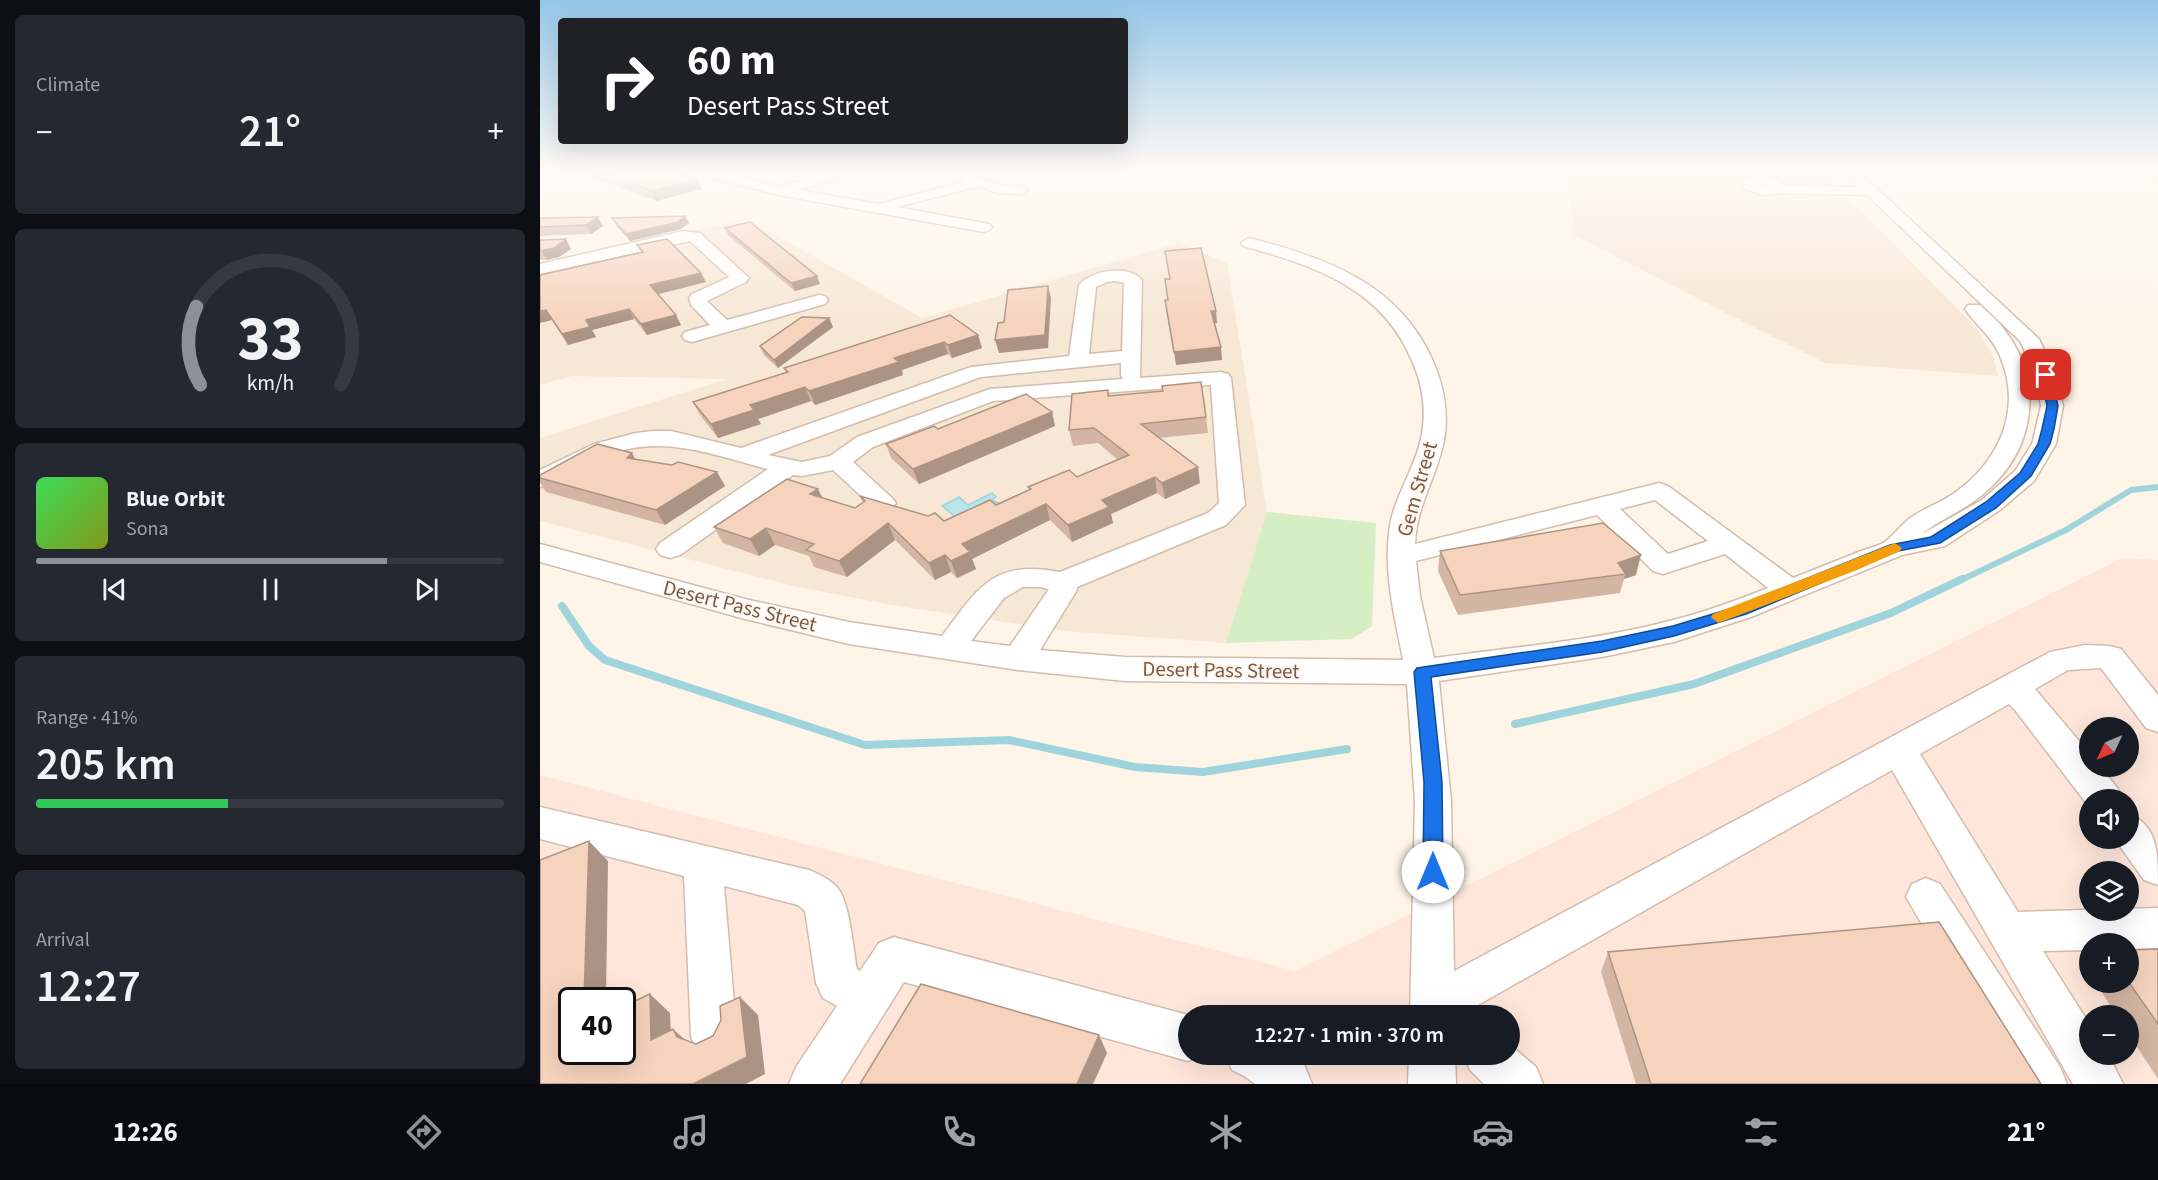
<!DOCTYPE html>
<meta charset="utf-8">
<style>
body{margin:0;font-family:"Source Sans 3",sans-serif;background:#242831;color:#f1f3f6;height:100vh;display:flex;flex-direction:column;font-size:22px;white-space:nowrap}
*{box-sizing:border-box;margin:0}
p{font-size:20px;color:#9ea1a6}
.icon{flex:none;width:33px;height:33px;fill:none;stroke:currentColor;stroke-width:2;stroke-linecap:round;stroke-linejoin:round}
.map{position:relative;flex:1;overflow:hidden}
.side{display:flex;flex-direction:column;gap:15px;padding:15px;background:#0d0f14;width:540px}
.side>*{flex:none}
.hud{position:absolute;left:18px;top:18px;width:570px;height:126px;border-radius:6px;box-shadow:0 6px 24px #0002;background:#202124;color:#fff;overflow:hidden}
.needle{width:39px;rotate:226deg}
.tools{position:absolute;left:1539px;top:717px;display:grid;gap:12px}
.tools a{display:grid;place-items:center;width:60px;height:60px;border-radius:50%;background:#171b24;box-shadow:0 6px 24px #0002;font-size:30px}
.speed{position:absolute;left:18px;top:987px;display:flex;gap:12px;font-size:30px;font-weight:700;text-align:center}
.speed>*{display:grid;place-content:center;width:78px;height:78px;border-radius:50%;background:#171b24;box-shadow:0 6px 24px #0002;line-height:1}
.speed .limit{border:3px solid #111;border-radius:9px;background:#fff;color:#111}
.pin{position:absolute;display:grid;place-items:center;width:51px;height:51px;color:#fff;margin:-26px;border-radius:12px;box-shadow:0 3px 9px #0006}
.me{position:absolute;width:66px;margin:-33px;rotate:0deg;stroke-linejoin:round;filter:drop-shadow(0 0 4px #0008)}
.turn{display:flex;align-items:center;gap:21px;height:126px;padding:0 30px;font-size:27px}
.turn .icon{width:78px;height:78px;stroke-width:2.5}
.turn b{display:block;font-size:42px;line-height:51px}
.big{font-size:45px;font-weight:600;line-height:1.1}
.side .card{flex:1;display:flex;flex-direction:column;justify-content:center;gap:9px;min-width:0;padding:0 21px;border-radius:9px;background:#242831}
.side .dial{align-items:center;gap:0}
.dial svg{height:156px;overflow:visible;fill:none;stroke:#363941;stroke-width:7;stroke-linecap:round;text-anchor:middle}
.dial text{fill:#f1f3f6;stroke:none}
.song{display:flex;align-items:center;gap:18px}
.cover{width:72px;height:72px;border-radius:9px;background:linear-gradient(135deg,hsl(130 70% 55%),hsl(70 70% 35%))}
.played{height:6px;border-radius:3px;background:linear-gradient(90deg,#8c9099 75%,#363941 75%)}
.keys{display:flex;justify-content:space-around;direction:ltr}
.heat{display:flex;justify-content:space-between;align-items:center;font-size:33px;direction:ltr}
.charge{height:9px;border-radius:4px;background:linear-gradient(90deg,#34c759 41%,#363941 0)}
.trip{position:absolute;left:638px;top:1005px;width:342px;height:60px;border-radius:30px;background:#171b24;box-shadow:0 6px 24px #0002;font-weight:600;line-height:60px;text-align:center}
.tab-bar{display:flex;height:96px;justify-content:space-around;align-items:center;background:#090b0e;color:#9ea1a6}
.tab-bar .icon{width:42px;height:42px}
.tab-bar .active{color:#8c9099}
.tab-bar b{font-size:27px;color:#f1f3f6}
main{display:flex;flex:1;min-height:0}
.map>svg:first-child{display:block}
.residential{fill:#f7e7d5}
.commercial{fill:#ffe6db;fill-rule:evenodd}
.green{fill:#d5eec4}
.water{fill:#bae4eb;stroke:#9fd4dd;stroke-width:1.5}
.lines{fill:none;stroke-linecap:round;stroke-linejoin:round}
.stream-far1{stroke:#9fd4dd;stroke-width:6}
.stream{stroke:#9fd4dd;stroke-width:8}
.minor-casing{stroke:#d3bcac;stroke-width:3}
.major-casing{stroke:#ddd4cf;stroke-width:3}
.minor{fill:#fff;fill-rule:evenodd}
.major{fill:#ffda9e;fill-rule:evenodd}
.wall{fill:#d4b5a3}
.shaded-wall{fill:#ac9484}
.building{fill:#f6d3bd;stroke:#ac9484;stroke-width:1.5}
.route{fill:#1a73e8;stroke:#114b97;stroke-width:1.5}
.slow{fill:#f59e0b}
.labels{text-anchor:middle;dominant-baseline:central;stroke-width:4.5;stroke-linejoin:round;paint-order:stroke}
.street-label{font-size:21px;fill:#7c5a48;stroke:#fff9f0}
</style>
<main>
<section class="side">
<div class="card"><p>Climate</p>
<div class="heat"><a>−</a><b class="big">21°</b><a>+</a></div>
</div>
<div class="card dial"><svg viewBox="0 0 100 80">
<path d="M14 69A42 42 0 1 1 86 69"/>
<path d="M14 69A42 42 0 0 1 12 29" stroke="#8c9099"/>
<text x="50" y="56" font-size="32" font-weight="700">33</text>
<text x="50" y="72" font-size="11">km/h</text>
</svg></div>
<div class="card">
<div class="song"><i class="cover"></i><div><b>Blue Orbit</b><p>Sona</p></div></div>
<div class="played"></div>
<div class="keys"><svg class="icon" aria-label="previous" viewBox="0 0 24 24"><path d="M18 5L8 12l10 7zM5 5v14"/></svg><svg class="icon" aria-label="pause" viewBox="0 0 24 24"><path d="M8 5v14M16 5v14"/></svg><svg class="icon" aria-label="next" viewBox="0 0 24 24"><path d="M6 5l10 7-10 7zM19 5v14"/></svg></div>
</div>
<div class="card"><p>Range · 41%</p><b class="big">205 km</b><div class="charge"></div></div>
<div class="card"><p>Arrival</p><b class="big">12:27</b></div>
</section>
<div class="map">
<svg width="1618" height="1084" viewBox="0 0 1618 1084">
<rect width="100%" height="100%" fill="#fef5e8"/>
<!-- residential -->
<g class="residential">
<polygon points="1026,173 1284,173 1436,328 1453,356 1458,376 1285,363 1035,236"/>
<polygon points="193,222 222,227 382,318 638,243 687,263 727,512 686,643 525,631 357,606 253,586 0,521 0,438 187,379 32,376 0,385 0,265"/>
</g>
<!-- commercial -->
<path class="commercial" d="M 1582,558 L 1618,560 L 1618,1084 L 0,1084 L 0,775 L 755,971 ZM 1550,728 L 1588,728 L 1588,766 L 1550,766 ZM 1550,800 L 1588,800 L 1588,838 L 1550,838 ZM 1550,872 L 1588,872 L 1588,910 L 1550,910 ZM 1550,944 L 1588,944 L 1588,982 L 1550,982 ZM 32,1000 L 82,1000 L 82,1052 L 32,1052 ZM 648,1016 L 969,1016 L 969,1054 L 648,1054 ZM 1550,1016 L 1588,1016 L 1588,1054 L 1550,1054 Z"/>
<!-- green -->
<polygon class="green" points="727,512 836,523 832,626 812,639 686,643"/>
<!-- water -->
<polygon class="water" points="452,493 456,497 452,500 463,505 423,523 402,506 419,497 428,505"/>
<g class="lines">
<!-- stream-far1 -->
<polyline class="stream-far1" points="1419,581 1526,530 1591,490 1618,487"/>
<!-- stream -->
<g class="stream">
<polyline points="22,606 49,646 65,660 325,745 469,740 595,767 663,772 807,749"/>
<polyline points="975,724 1154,684 1351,613 1422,579"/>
</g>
<!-- minor casing -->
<g class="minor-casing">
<g id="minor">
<path d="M 163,173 L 187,173 L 240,187 L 289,173 L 312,173 L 258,190 L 339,204 L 427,181 L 419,178 L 418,173 C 436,173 444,182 460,185 C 470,187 481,183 488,190 L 481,194 L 457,193 L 439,186 L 357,207 L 449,224 L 452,227 L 449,230 L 444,232 L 239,195 L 164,176 Z"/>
<path d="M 1306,173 L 1320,173 L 1499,339 L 1516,375 L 1523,406 L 1516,444 L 1494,481 L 1460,510 L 1405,546 L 1362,555 L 1211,617 L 1134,642 L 1062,657 L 899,681 L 911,801 L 914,971 L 1510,652 L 1545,645 L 1570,646 L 1581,649 L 1618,695 L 1618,732 L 1606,728 L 1561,668 L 1528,670 L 1495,689 L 1550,754 L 1550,766 L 1560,766 L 1578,789 L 1583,800 L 1550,800 L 1550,808 L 1475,710 L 1469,704 L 1380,754 L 1478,912 L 1618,908 L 1618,948 L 1588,949 L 1588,944 L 1550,944 L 1550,950 L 1503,951 L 1550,1025 L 1550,1054 L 1568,1054 L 1583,1084 L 1533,1084 L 1352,770 L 924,1013 L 925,1016 L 870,1016 L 875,801 L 867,684 L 585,681 L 478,670 L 309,644 L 205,619 L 0,562 L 0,544 L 205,599 L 309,622 L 402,636 C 438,588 453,559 520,572 L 668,513 L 679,503 L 671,385 L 453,401 L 333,447 L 313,462 L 352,498 L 356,503 L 352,508 L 343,511 L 334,508 L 293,470 L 262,476 L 253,475 L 140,555 L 130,558 L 120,555 L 116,549 L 120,543 L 228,469 C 177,456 124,434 71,454 C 47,463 25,481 0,487 L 0,470 L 54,444 L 96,433 L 113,431 L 131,431 L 201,448 L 431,367 L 529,356 L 539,285 C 551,270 589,264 602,280 L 600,378 L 681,372 L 688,374 L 691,378 L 705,505 L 686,525 L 537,587 L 537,590 L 500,650 L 585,657 L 863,660 C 855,618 844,576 849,533 C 852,498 876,469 882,434 C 886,409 883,386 873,363 C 843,288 775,266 703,246 L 701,243 L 709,238 C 784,257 858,283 892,359 C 903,383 908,407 905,434 C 900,472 876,505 875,544 L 1119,483 L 1128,486 L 1253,578 C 1276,569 1298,560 1321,551 C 1329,548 1340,546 1346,541 C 1356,533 1362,523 1373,516 C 1385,508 1400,503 1413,494 C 1459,462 1483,410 1460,356 C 1452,336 1436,326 1425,309 L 1428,305 L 1440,305 C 1448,313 1457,319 1463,328 C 1503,378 1497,444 1450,488 C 1430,508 1403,517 1382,534 L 1442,500 L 1475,471 L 1492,444 L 1501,406 L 1496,375 L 1480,341 L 1327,195 L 1240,193 L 1224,195 L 1205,189 L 1203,186 L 1205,180 C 1219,172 1232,175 1244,185 L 1318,187 ZM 1218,184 L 1227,184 L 1229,186 ZM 576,281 L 584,283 L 582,351 L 549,354 L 556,287 L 567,282 ZM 581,363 L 581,375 L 583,379 L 450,389 L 317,437 L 290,456 L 262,462 L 228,455 L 441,377 ZM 1115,500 L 1168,541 L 1128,554 L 1080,509 ZM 1057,515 L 1113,571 L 1123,574 L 1185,554 L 1228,588 C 1197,600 1166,612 1133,620 C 1055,641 973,647 894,658 L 880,596 L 876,561 ZM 483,587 L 499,587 L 509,589 L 470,646 L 431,641 L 464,598 Z"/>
<polygon points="143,231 160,233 209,278 206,282 167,301 187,320 279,295 285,296 288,300 285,304 152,342 145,340 142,336 145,332 170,325 151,305 149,298 152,294 189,277 150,241 0,274 0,264"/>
<path d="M 0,807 L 269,870 C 279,874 289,879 297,887 C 310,902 313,949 317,969 L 320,971 L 339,943 L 354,937 L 648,1015 L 648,1054 L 663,1054 L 648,1061 L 364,982 L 300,1084 L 249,1084 L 256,1067 L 297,1006 L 283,998 L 276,983 L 265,911 L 258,905 L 184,886 L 197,1037 L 190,1053 L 174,1060 L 158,1053 L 151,1037 L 144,876 L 0,839 Z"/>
<path d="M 1588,813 C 1618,826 1618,852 1618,885 L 1604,880 L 1574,838 L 1588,838 Z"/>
<polygon points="1386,878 1400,884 1520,1067 1527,1084 1476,1084 1366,897 1372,884"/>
<polygon points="969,1044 996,1067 1003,1084 944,1084 930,1070 923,1054 969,1054"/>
<polygon points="685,1054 752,1054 763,1062 772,1084 715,1084 704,1076 692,1070"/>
<polygon points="869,1054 915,1054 916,1084 868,1084"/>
</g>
</g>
<!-- major casing -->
<g class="major-casing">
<polygon id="major" points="1603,173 1618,173 1618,182"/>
</g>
<!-- minor -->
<use href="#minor" class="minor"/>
<!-- major -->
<use href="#major" class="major"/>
</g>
<!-- wall -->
<g class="wall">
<polygon points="42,173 141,173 157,179 162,189 116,201"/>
<polygon points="145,216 149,223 141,229 90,241 76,226 72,218"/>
<polygon points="0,218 63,226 51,234 0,236"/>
<polygon points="185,228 280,284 255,291 188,235"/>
<polygon points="0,240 31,249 19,257 7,260 0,260"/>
<polygon points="97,245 166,282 118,294 141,325 107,335 94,319 52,330 56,337 28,345 12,320 101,252"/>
<polygon points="289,318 293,327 238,368 224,355 220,346"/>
<polygon points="438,335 442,348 412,358 408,354 362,370 363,375 275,405 271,401 218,419 221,424 178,438 160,415 153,402 246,372 244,368"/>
<polygon points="568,390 570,396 666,417 668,433 619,438 660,483 625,499 617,493 571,514 573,523 532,542 510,520 432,559 436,569 417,578 411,572 395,580 355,540 307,577 274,567 269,556 235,545 219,556 183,543 174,527 283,498 315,508 323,502 320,496 404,521 456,505 489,490 488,487 537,477 578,460 558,443 533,446 529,430"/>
<polygon points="512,412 515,426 379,484 351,458 346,444 398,429"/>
<polygon points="95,459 177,472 185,486 125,525 6,492 0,483 0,475"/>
<polygon points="900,551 1096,575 1084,579 1080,593 918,615 898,571"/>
<polygon points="1618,949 1618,1079 1588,1033 1588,1016 1577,1016 1555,982 1588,982 1588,950"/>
<polygon points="1068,952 1501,1084 1096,1084 1061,972"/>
</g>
<!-- shaded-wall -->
<g class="shaded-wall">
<polygon points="157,179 162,189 116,201 111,191"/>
<polygon points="145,216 149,223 141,229 90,241 86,234"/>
<polygon points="58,217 63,226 51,234 46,225"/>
<polygon points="26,239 31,249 19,257 7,260 2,251"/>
<polygon points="161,273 166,282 115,295 110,285"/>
<polygon points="277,276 280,284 255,291 251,283"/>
<polygon points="508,286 511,298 508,348 459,353 455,340"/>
<polygon points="89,309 94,319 52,330 56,337 28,345 22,334 46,320"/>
<polygon points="6,310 12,320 0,323 0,311"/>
<polygon points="671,311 676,311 677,323 672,324"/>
<polygon points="136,315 141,325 107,335 101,324"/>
<polygon points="289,318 293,327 238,368 234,360"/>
<polygon points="438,335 442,348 412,358 408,345"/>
<polygon points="404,342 408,354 362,370 363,375 275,405 269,391 354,358"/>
<polygon points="681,347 682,360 636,365 634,352"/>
<polygon points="265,387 271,401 218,419 221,424 178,438 171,424 210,405"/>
<polygon points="512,412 515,426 379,484 373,469"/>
<polygon points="92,453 100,468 87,458"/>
<polygon points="658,467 660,483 625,499 622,483"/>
<polygon points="177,472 185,486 125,525 116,510"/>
<polygon points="615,477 617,493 571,514 573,523 532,542 528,525 562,500"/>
<polygon points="278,489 286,505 270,494"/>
<polygon points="506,504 510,520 432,559 436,569 417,578 411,561 422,544"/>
<polygon points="348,523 355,540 307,577 299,561"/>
<polygon points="226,528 235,545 219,556 210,539"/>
<polygon points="405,555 411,572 395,580 389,563"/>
<polygon points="1101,555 1096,575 1084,579 1086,574 1078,563"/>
<polygon points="49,841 68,861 66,1000 44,1000"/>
<polygon points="110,994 130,1013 132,1058 111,1040"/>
<polygon points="200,997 218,1015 225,1074 206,1084 153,1084"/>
<polygon points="133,1029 153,1047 137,1037"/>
<polygon points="559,1035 567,1053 553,1084 537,1084"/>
</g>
<!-- building -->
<g class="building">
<polygon points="64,173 141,173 157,179 111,191"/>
<polygon points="145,216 138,222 86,234 72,218"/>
<polygon points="58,217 46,225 0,227 0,218"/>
<polygon points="210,222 277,276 251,283 185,228"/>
<polygon points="26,239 14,248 0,251 0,240"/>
<polygon points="127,239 161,273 110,285 136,315 101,324 89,309 46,320 50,327 22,334 6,310 0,311 0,275 103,252 97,245"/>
<polygon points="661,248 676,311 671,311 681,347 634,352 625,300 628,300 625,279 630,279 625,251"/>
<polygon points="508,286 505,335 455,340 458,323 464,322 468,290"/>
<polygon points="410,315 438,335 408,345 404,342 354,358 359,362 269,391 265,387 210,405 214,410 171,424 153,402 248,372 244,368"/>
<polygon points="262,317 289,318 234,360 220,346"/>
<polygon points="661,382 666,417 601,424 658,467 622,483 615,477 562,500 569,507 528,525 506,504 422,544 430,552 411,561 405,555 389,563 348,523 299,561 266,550 274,544 226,528 210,539 174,527 247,479 278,489 270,494 315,508 325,501 320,496 388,516 395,513 404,521 450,500 456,505 491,489 488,487 529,470 537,477 589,455 554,428 529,430 532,394 568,390 568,396 623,391 622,386"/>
<polygon points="486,394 512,412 373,469 346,444 394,426 398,429"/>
<polygon points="57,444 92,453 87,458 132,465 138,462 177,472 116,510 0,478 0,475"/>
<polygon points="1063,523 1101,555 1078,563 1086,574 920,595 900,551"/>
<polygon points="49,841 44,1000 32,1000 32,1052 82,1052 82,1007 110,994 111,1040 133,1029 137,1037 156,1044 173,1036 181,1020 180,1006 200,997 207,1057 153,1084 0,1084 0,860"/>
<polygon points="1399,922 1501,1084 1111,1084 1068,952"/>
<polygon points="1618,949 1618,1024 1588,981 1588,950"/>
<polygon points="381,984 559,1035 537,1084 320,1084"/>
</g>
<!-- sky -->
<linearGradient id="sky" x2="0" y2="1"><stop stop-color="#95c7e9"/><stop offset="0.53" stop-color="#fffaf5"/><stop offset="1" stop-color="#fffaf5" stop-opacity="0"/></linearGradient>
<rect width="1618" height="325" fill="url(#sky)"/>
<!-- route -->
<polygon class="route" points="1506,372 1511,375 1518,406 1514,429 1510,444 1491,476 1456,508 1400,543 1358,551 1206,614 1134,636 1062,652 891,677 902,782 903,872 900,878 893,881 886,878 883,872 884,782 874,672 877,668 1062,641 1133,626 1196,607 1350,545 1391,537 1446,502 1480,473 1498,444 1502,429 1507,406 1501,375"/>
<!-- slow -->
<polygon class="slow" points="1355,543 1362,548 1360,551 1317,570 1184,621 1178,623 1171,617 1173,614"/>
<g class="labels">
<!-- street labels -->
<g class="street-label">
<text transform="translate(877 489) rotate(-74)">Gem Street</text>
<text transform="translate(200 606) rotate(14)">Desert Pass Street</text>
<text transform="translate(681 670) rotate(1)">Desert Pass Street</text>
</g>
</g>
</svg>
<div class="tools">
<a><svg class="needle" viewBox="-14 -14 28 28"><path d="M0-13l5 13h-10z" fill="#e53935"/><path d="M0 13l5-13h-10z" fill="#9ea1a6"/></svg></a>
<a><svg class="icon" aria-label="sound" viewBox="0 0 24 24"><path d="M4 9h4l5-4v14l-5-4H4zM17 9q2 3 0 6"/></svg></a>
<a><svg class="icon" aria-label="layers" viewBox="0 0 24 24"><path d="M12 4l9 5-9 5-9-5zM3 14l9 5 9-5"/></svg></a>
<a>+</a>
<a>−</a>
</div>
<div class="speed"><div class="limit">40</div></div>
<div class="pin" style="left:1506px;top:375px;background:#d93025"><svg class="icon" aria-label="arrive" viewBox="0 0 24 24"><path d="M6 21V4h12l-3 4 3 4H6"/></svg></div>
<svg class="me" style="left:893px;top:872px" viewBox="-20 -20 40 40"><circle r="19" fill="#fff"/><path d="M0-13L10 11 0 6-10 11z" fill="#1a73e8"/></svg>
<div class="trip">12:27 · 1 min · 370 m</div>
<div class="hud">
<div class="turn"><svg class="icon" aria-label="right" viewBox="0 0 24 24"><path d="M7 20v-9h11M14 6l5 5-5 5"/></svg><div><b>60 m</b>Desert Pass Street</div></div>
</div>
</div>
</main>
<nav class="tab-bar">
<b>12:26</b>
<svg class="icon active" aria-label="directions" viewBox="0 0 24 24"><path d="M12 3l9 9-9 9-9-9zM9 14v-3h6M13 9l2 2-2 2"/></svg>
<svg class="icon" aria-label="music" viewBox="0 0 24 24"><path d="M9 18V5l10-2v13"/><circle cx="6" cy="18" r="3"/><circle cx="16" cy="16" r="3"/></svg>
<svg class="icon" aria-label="phone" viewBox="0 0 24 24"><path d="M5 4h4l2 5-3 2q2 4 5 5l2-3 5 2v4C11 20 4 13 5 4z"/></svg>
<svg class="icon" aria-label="climate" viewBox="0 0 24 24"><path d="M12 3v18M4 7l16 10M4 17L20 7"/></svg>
<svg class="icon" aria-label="car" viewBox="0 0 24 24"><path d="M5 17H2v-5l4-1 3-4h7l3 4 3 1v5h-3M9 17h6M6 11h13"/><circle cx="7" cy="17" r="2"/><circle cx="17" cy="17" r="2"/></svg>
<svg class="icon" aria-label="filters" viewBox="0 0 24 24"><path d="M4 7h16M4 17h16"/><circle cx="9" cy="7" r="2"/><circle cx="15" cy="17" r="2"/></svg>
<b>21°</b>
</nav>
